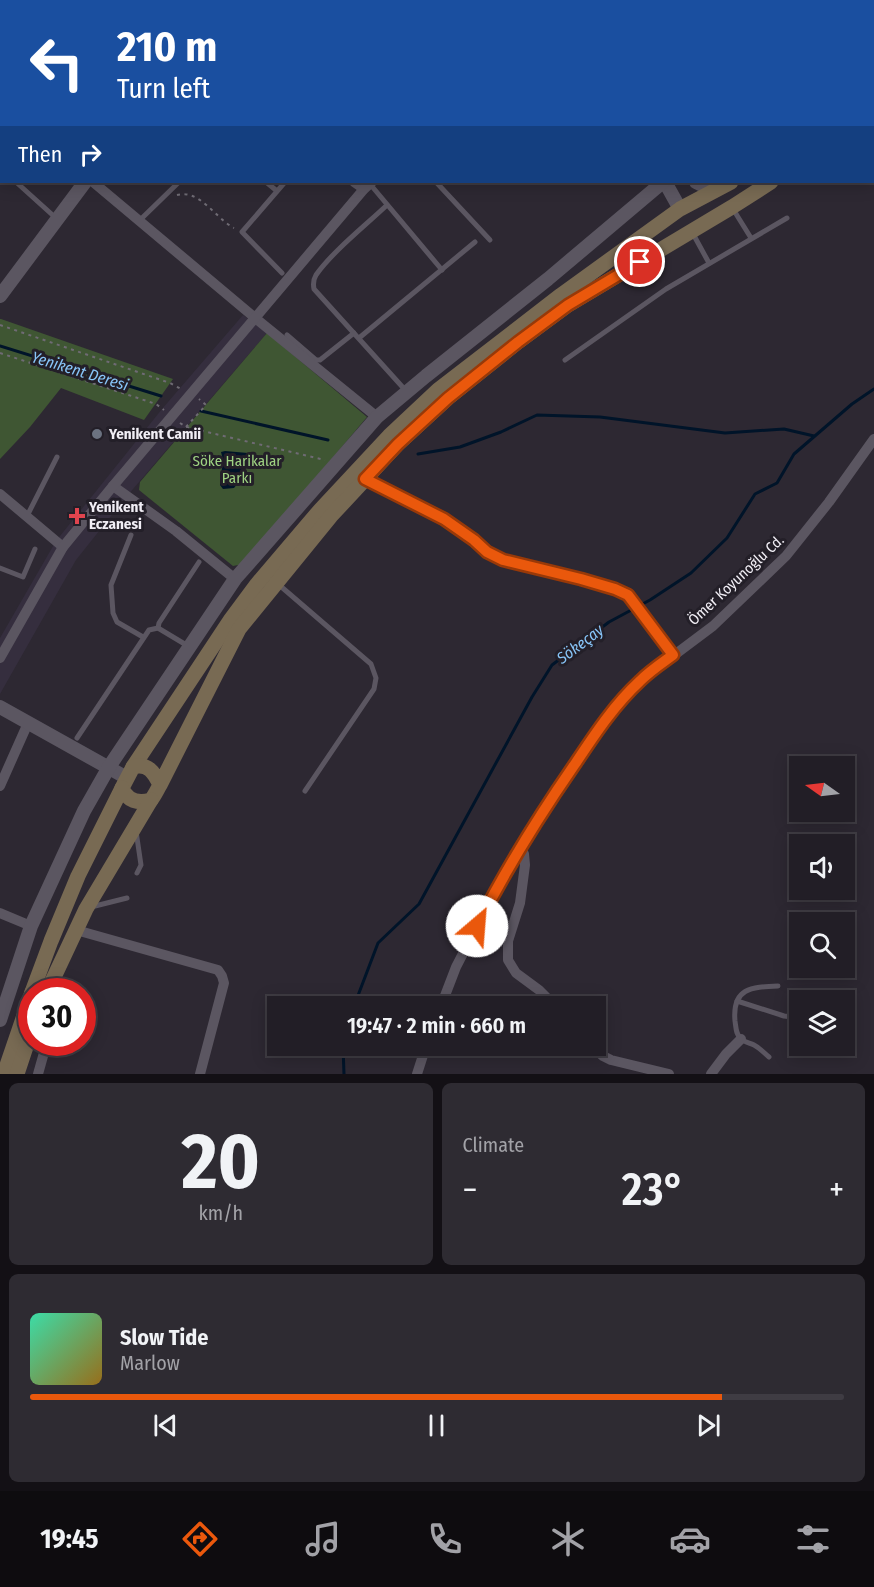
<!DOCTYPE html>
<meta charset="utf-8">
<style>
body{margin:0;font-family:"Fira Sans Condensed",sans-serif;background:#2e2b32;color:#f1f3f6;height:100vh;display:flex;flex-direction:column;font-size:22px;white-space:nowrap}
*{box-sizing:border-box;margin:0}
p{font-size:20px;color:#a2a2a7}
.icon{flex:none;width:33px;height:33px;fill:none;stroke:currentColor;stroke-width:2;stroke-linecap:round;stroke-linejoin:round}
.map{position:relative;height:1074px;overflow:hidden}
.panel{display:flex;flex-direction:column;gap:9px;padding:9px;background:#131015;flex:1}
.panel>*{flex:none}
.top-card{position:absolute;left:0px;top:0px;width:874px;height:183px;box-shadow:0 3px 15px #0003,0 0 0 2px #3f3c43;background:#1a4fa0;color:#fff;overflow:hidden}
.needle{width:39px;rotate:284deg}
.tools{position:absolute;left:789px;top:756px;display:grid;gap:12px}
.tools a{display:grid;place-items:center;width:66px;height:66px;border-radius:0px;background:#221e26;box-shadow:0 3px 15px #0003,0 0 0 2px #3f3c43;font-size:30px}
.speed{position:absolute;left:18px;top:978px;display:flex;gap:12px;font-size:30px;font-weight:700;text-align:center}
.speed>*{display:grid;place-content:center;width:78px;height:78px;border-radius:50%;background:#221e26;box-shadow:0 3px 15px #0003,0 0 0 2px #3f3c43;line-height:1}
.speed .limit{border:9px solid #d22;background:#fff;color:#111}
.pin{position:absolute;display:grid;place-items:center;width:51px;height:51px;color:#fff;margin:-26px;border:3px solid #fff;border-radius:50%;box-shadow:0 2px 6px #0007}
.me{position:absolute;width:66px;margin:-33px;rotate:27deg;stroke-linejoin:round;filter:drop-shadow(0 0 4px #0008)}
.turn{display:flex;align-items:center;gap:21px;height:126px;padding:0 18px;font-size:27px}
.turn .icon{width:78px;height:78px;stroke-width:2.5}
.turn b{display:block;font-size:42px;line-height:51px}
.then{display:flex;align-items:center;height:57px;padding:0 18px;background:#0003;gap:12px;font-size:22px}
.big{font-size:45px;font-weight:600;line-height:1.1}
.panel .tile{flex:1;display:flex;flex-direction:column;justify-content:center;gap:9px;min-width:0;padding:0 21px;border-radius:9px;background:#2e2b32}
.panel .dial{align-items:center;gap:0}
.dial b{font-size:78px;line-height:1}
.song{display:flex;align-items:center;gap:18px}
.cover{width:72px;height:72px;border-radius:9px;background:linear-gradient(135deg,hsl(160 70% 55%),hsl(40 70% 35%))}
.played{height:6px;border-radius:3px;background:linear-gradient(90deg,#ea580c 85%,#3f3c43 85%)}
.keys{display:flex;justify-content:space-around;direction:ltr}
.heat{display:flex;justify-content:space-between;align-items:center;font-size:33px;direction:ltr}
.panel .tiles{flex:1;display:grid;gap:9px;grid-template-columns:1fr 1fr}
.tile:last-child{grid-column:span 2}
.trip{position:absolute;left:267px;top:996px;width:339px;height:60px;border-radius:0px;background:#221e26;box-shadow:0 3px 15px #0003,0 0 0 2px #3f3c43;font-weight:600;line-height:60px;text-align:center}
.menu{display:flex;height:96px;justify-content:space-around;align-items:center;background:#0e0c0f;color:#a2a2a7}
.menu .icon{width:42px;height:42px}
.menu .selected{color:#ea580c}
.menu b{font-size:27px;color:#f1f3f6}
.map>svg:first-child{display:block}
.built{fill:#352e3e}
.green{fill:#3f5633}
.forest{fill:#3f612b}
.water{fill:#001429}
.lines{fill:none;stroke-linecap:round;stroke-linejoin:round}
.stream{stroke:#001429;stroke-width:3}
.path{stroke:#6f6b74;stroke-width:2;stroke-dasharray:3 4.5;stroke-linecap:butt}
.service{stroke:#5b5661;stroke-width:5}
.minor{stroke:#5b5661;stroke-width:10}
.tertiary{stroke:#5b5661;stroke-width:14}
.secondary{stroke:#786a53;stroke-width:15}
.route-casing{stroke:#983908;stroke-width:15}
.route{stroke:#ea580c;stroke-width:10}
.worship-dot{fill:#6b7280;stroke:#231f28;stroke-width:2}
.health-dot{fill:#e0444e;stroke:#231f28;stroke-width:2}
.labels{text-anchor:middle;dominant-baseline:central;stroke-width:6;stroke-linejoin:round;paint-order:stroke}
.poi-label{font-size:15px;font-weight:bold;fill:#f1eef5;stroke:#231f28;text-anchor:start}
.park-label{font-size:15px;fill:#9ed282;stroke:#231f28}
.street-label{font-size:15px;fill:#f1eef5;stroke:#231f28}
.water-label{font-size:16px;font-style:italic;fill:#88c5f8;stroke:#231f28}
</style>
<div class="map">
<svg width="874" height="1074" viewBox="0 0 874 1074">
<rect width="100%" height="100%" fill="#2d2832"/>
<!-- built -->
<polygon class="built" points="243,315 267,333 127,496 76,560 0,694 0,638 56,541 162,409"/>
<!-- green -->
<g class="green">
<polygon points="0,319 1,319 173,379 144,420 61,388 30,427 0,459"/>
<polygon points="267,333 367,417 243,564 233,566 139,490 140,482"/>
</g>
<!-- forest -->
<g class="forest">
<polygon points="0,0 61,0 61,1 2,2 2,131 0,133"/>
<polygon points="709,0 874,0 874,105 873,106 873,2 710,2"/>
</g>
<!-- water -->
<polygon class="water" points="225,451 248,453 249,463 241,475 238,483 234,488 223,489 220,485 223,460 221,452"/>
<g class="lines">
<!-- stream -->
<g class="stream">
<polyline points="0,346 161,396"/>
<polyline points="201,411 328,440"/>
<polyline points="418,454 460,447 501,432 537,415 600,417 725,433 784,429 814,436"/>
<polyline points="354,1006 378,943 419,904 532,697 552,665 609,622 650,600 691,573 727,538 755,494 777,483 794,454 852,404 874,389"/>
<polyline points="343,1046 344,1074"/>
</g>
<!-- path -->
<g class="path">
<path d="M 177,195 C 200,189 215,218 234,228"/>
<polyline points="0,325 170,383 181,389"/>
<polyline points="0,353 156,404 164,410"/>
<polyline points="180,423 186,427 325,460"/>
<polyline points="186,427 206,405 199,399"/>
</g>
<!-- service -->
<g class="service">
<polyline points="272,0 277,2"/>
<polyline points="328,0 333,2"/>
<polyline points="715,0 716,2"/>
<polyline points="106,2 106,0"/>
<polyline points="0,167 2,169"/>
<polyline points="16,182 57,219"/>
<polyline points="266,182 277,191"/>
<polyline points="436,182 490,240"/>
<polyline points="370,184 442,270"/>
<path d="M 387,205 C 366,225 332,252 316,275 C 313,280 313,284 314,289 L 407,392"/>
<polyline points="733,209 751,238"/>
<polyline points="140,220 179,182"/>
<polyline points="692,232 709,263"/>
<polyline points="282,273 242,232 285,182"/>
<polyline points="287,335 316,360 320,360 354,333"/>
<polyline points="359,338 475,242"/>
<polyline points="565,360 666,289 787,218"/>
<polyline points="366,480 445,519 474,540 487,552 503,560 615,589 628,595 673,655"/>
<polyline points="27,516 57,457"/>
<polyline points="131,535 111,585 113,613 117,622 143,637"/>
<polyline points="0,568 23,577 35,549"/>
<polyline points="278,584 371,664 376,678 374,689 305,791"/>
<polyline points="158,628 159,623 199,562"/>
<polyline points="77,738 149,630 158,628 188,646"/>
<polyline points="136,831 141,865 137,873"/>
<polyline points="91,907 127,898"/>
<polyline points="737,1001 784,1016 800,1018"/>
<path d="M 769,1057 C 764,1053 760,1048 754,1045 C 750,1043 744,1042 741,1039 C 736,1035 736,1028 735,1021 C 732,988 751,987 778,986"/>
</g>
<!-- minor -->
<g class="minor">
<polyline points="93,182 254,317 377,417"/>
<polyline points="354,182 364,189"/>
<polyline points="113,486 176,531 235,579"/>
<polyline points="0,494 63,547"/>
<polyline points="0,658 63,547 113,486 364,189 372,182"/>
<polyline points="0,786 28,723"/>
<polyline points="520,847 524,854 525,865 520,903 508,941 508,960 516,973 539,990 555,1006"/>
<polyline points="0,913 31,926"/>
<polyline points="76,930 218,970 222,976 224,983 200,1074"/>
<polyline points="53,978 65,984 62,992"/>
<polyline points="441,1006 456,967 499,884 549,801 609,714 641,680 713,626 786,556 829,502 874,439"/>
<polyline points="592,1046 603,1056 611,1060 669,1074"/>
<polyline points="38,1074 47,1042"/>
<polyline points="417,1074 426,1046"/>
<polyline points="711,1074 726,1054 741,1039"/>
</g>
<!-- tertiary -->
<g class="tertiary">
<polyline points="504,0 506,2"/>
<polyline points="536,0 538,2"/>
<polyline points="198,2 198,0"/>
<polyline points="665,182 680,209"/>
<polyline points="696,182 700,184 720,187"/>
<polyline points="0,296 85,182"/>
<polyline points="0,707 127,778"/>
<polyline points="0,1020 31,926 84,811 109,767 235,579 377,417 426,376 548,279 663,182"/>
</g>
<!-- secondary -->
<g class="secondary">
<polyline points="873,106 874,105"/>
<polyline points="873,123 874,123"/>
<polyline points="133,767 231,619 257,584 320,510 389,436 438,390 561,295 680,209 731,182"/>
<path d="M 160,785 C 154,772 148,763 133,767 L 122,788 C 127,801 138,804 151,800 C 155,795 157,790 160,785 L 239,629 L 331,516 L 398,444 L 448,398 L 518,342 L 568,305 L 732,207 L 771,182"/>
<polyline points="32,992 51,941 78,876 122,788"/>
<polyline points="47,992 86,909 151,800"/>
<polyline points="4,1074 32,992"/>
<polyline points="17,1074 32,1029"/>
</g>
</g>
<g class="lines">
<!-- route casing -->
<g class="route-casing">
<path id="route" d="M 477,926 C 506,869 539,816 575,764 C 595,734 614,705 640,681 C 650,671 662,663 673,655 L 628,595 L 615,589 L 581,579 L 503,560 L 487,552 L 474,540 L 444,519 L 365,479 L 398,444 L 448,398 L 518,342 L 568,305 L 640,262"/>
</g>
<!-- route -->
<use href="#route" class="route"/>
</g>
<!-- markers -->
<circle class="worship-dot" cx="97" cy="434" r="6"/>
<path class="health-dot" d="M74 507h6v6h6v6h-6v6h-6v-6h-6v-6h6z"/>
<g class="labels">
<!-- poi labels -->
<g class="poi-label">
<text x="109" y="434">Yenikent Camii</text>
<text x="89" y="507">Yenikent<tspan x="89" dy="17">Eczanesi</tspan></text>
</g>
<!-- park labels -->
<g class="park-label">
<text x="237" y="461">Söke Harikalar<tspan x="237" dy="17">Parkı</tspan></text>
</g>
<!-- street labels -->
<g class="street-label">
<text transform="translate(736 580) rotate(-43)">Ömer Koyunoğlu Cd.</text>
</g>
<!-- water labels -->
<g class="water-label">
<text transform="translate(80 371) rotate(17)">Yenikent Deresi</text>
<text transform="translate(580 644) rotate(-37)">Sökeçay</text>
</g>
</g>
</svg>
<div class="tools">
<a><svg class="needle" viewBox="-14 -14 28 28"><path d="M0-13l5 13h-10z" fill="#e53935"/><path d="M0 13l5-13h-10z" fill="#a2a2a7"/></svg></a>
<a><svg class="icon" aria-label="sound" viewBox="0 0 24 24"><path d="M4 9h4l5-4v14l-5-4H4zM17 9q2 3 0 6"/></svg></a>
<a><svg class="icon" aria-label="search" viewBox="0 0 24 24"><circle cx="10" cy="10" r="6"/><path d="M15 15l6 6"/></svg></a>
<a><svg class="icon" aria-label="layers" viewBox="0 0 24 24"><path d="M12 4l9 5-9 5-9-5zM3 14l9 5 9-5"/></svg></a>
</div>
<div class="speed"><div class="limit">30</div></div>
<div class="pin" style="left:640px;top:262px;background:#d93025"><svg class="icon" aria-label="arrive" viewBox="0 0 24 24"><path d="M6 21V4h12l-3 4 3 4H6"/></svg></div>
<svg class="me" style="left:477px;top:926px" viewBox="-20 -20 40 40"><circle r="19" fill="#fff"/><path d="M0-13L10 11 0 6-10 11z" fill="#ea580c"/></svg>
<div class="trip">19:47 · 2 min · 660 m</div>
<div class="top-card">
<div class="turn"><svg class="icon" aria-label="left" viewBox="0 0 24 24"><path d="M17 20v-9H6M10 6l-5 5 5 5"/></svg><div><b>210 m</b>Turn left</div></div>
<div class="then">Then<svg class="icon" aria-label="right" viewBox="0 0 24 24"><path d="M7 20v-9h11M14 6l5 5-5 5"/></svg></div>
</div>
</div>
<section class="panel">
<div class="tiles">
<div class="tile dial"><b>20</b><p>km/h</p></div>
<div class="tile"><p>Climate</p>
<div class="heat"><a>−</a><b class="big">23°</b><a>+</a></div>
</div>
<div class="tile">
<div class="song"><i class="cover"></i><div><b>Slow Tide</b><p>Marlow</p></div></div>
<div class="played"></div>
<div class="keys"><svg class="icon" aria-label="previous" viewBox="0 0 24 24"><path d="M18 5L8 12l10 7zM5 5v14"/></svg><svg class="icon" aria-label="pause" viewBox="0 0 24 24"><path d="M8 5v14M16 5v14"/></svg><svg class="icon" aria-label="next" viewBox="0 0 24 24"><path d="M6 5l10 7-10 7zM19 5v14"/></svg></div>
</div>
</div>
</section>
<nav class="menu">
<b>19:45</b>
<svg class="icon selected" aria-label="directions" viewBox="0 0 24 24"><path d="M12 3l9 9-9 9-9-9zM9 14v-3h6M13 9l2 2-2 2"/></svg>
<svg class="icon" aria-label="music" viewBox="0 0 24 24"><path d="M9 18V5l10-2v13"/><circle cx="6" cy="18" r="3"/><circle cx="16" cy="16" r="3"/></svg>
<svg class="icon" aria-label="phone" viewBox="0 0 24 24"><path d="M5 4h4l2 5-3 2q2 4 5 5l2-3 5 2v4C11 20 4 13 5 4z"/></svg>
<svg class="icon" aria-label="climate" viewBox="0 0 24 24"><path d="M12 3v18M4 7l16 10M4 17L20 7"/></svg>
<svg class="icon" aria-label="car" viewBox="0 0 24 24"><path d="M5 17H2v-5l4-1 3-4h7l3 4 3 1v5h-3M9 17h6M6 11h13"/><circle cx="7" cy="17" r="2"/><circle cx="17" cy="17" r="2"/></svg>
<svg class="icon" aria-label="filters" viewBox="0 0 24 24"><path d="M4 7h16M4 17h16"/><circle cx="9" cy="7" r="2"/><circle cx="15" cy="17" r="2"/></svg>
</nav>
